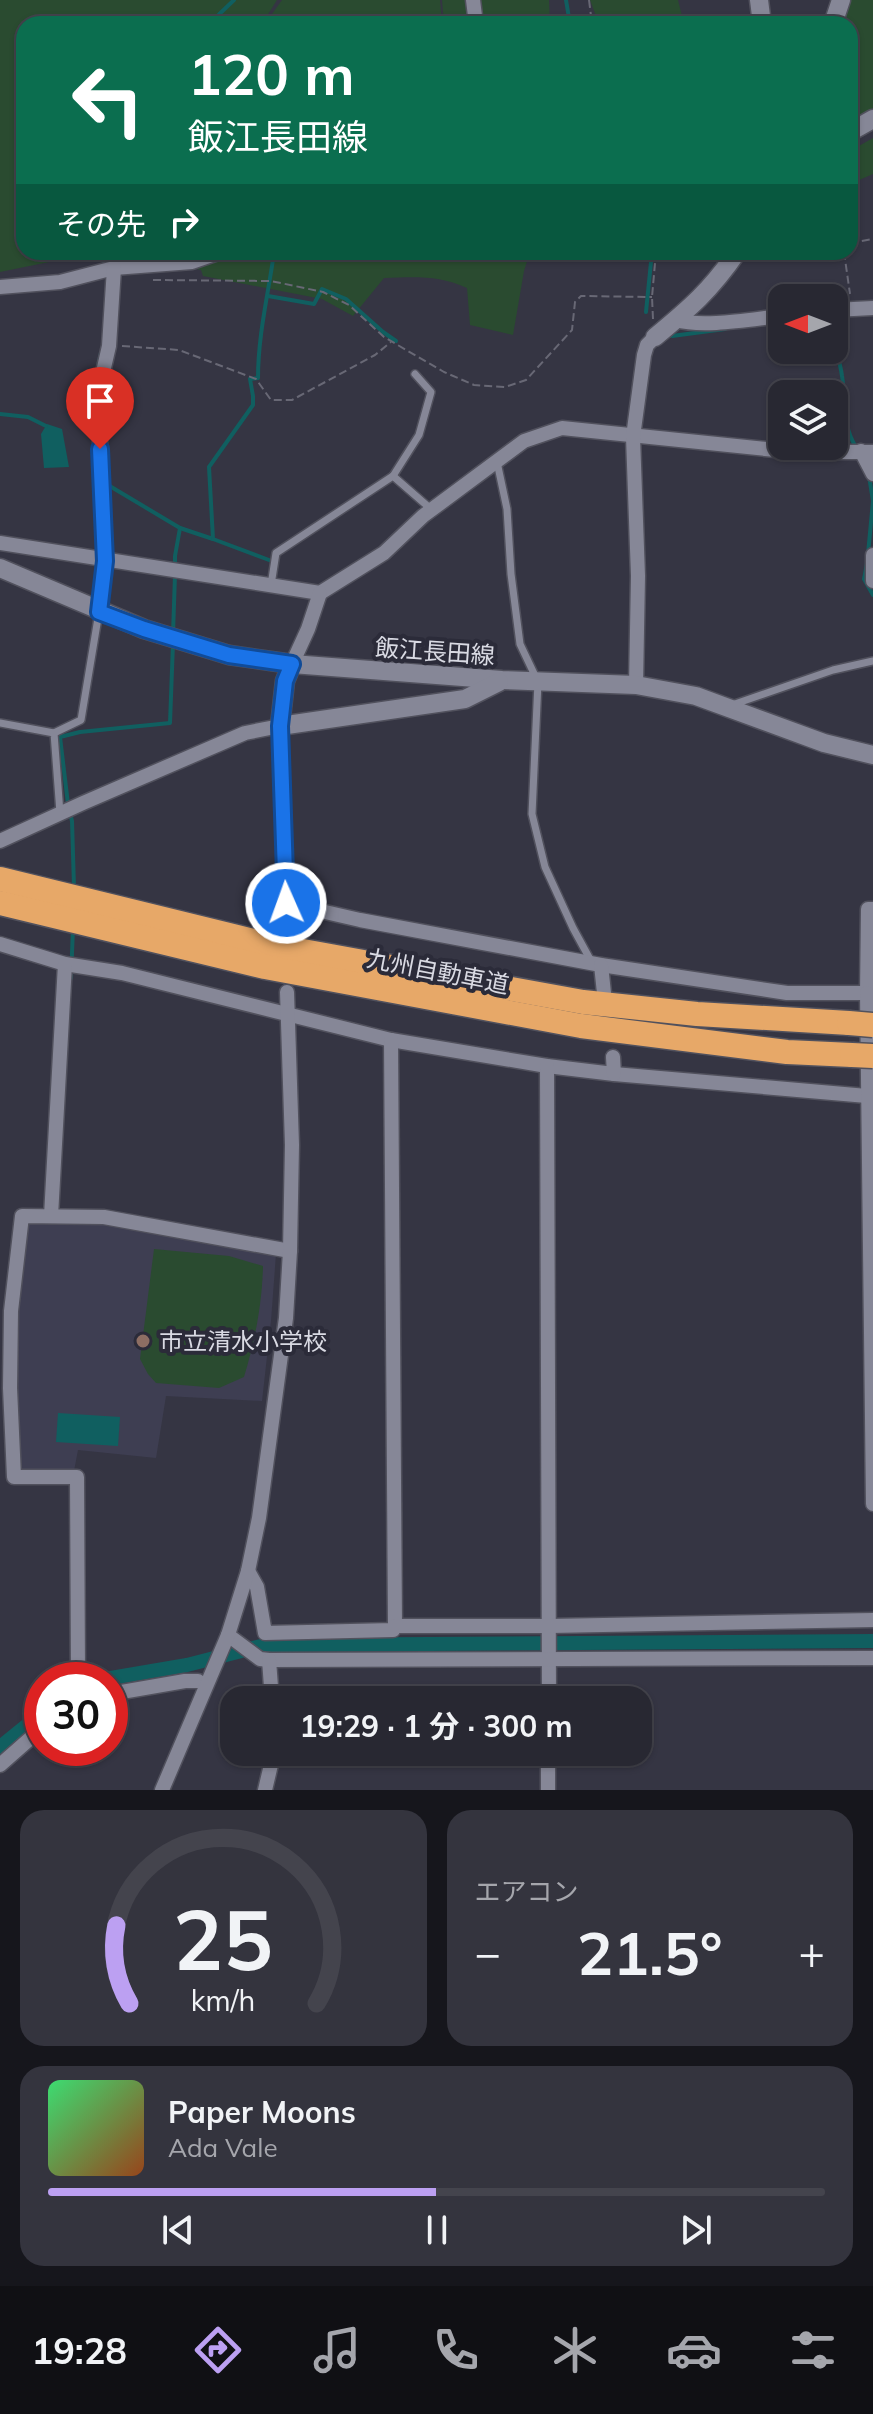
<!DOCTYPE html>
<html lang="ja">
<meta charset="utf-8">
<style>
body{margin:0;font-family:Mulish,"Noto Sans JP",sans-serif;background:#34343e;color:#f1f3f6;height:100vh;display:flex;flex-direction:column;font-size:30px;white-space:nowrap}
*{box-sizing:border-box;margin:0}
p{font-size:26px;color:#a5a6ac}
.icon{flex:none;width:44px;height:44px;fill:none;stroke:currentColor;stroke-width:2;stroke-linecap:round;stroke-linejoin:round}
.map{position:relative;height:1790px;overflow:hidden}
.drawer{display:flex;flex-direction:column;gap:20px;padding:20px;background:#16161c;flex:1}
.drawer>*{flex:none}
.guide{position:absolute;left:16px;top:16px;width:842px;height:244px;border-radius:24px;box-shadow:0 2px 6px #0004,0 0 0 2px #44444d;background:#0b6e4f;color:#fff;overflow:hidden}
.needle{width:52px;rotate:270deg}
.fabs{position:absolute;left:768px;top:284px;display:grid;gap:16px}
.fabs a{display:grid;place-items:center;width:80px;height:80px;border-radius:16px;background:#282832;box-shadow:0 2px 6px #0004,0 0 0 2px #44444d;font-size:40px}
.speed{position:absolute;left:24px;top:1662px;display:flex;gap:16px;font-size:40px;font-weight:700;text-align:center}
.speed>*{display:grid;place-content:center;width:104px;height:104px;border-radius:50%;background:#282832;box-shadow:0 2px 6px #0004,0 0 0 2px #44444d;line-height:1}
.speed .limit{border:12px solid #d22;background:#fff;color:#111}
.pin{position:absolute;display:grid;place-items:center;width:68px;height:68px;color:#fff;margin:-82px -34px;border-radius:50% 50% 50% 0;rotate:-45deg;box-shadow:0 0 8px #0007}
.pin .icon{rotate:45deg}
.me{position:absolute;width:88px;margin:-44px;rotate:358deg;stroke-linejoin:round;filter:drop-shadow(0 0 6px #0008)}
.turn{display:flex;align-items:center;gap:28px;height:168px;padding:0 40px;font-size:36px}
.turn .icon{width:104px;height:104px;stroke-width:2.5}
.turn b{display:block;font-size:56px;line-height:68px}
.then{display:flex;align-items:center;height:76px;padding:0 40px;background:#0003;gap:16px;font-size:30px}
.big{font-size:60px;font-weight:700;line-height:1.1}
.drawer .card{flex:1;display:flex;flex-direction:column;justify-content:center;gap:12px;min-width:0;padding:0 28px;border-radius:24px;background:#34343e}
.drawer .dial{align-items:center;gap:0}
.dial svg{height:208px;overflow:visible;fill:none;stroke:#44444d;stroke-width:7;stroke-linecap:round;text-anchor:middle}
.dial text{fill:#f1f3f6;stroke:none}
.song{display:flex;align-items:center;gap:24px}
.cover{width:96px;height:96px;border-radius:12px;background:linear-gradient(135deg,hsl(140 70% 55%),hsl(20 70% 35%))}
.played{height:8px;border-radius:4px;background:linear-gradient(90deg,#bca0f2 50%,#44444d 50%)}
.keys{display:flex;justify-content:space-around;direction:ltr}
.heat{display:flex;justify-content:space-between;align-items:center;font-size:44px;direction:ltr}
.drawer .tiles{flex:1;display:grid;gap:20px;grid-template-columns:1fr 1fr}
.card:last-child{grid-column:span 2}
.trip{position:absolute;left:220px;top:1686px;width:432px;height:80px;border-radius:24px;background:#282832;box-shadow:0 2px 6px #0004,0 0 0 2px #44444d;font-weight:700;line-height:80px;text-align:center}
.dock{display:flex;height:128px;justify-content:space-around;align-items:center;background:#101014;color:#a5a6ac}
.dock .icon{width:56px;height:56px}
.dock .selected{color:#bca0f2}
.dock b{font-size:36px;color:#f1f3f6}
.map>svg:first-child{display:block}
.built{fill:#3e3e52}
.green{fill:#2a4b30}
.water{fill:#105f60}
.lines{fill:none;stroke-linecap:round;stroke-linejoin:round}
.stream{stroke:#105f60;stroke-width:4}
.canal{stroke:#105f60;stroke-width:14}
.lane-casing{stroke:#51515d;stroke-width:10}
.street-casing{stroke:#51515d;stroke-width:17}
.secondary-casing{stroke:#51515d;stroke-width:21}
.highway-casing{stroke:#51515d;stroke-width:27}
.path{stroke:#686875;stroke-width:2;stroke-dasharray:8 4;stroke-linecap:butt}
.lane{stroke:#868797;stroke-width:7}
.street{stroke:#868797;stroke-width:14}
.secondary{stroke:#868797;stroke-width:18}
.highway{stroke:#e7a868;stroke-width:24}
.highway-bridge-casing{stroke:#51515d;stroke-width:27;stroke-linecap:butt}
.highway-bridge{stroke:#e7a868;stroke-width:24}
.route-casing{stroke:#114b97;stroke-width:20}
.route{stroke:#1a73e8;stroke-width:14}
.education-dot{fill:#8d6e63;stroke:#2b2b39;stroke-width:3}
.labels{text-anchor:middle;dominant-baseline:central;stroke-width:8;stroke-linejoin:round;paint-order:stroke}
.street-label{font-size:24px;fill:#d9dae3;stroke:#2b2b39}
.poi-label{font-size:24px;fill:#d9dae3;stroke:#2b2b39;text-anchor:start}
</style>
<div class="map">
<svg width="873" height="1790" viewBox="0 0 873 1790">
<rect width="100%" height="100%" fill="#353543"/>
<!-- built -->
<polygon class="built" points="101,1221 276,1254 271,1321 262,1401 166,1396 156,1458 78,1450 74,1471 19,1470 16,1312 27,1225 30,1222"/>
<!-- green -->
<g class="green">
<polygon points="0,0 277,0 262,24 24,24 24,252 54,252 49,262 0,272"/>
<polygon points="282,0 440,0 442,24 265,24"/>
<polygon points="442,0 549,0 550,24 444,24"/>
<polygon points="590,0 678,0 684,24 599,24"/>
<polygon points="851,0 873,0 873,108 850,123 850,24 841,24"/>
<polygon points="873,138 873,174 850,184 850,151"/>
<path d="M 132,252 L 530,252 L 524,271 L 513,335 L 470,325 L 467,288 C 438,275 416,277 384,278 L 353,316 L 322,299 L 203,276 L 201,270 L 134,256 Z"/>
<path d="M 154,1249 L 229,1256 L 263,1266 C 262,1305 255,1340 244,1377 L 219,1388 L 156,1383 L 148,1374 L 140,1359 Z"/>
</g>
<!-- water -->
<g class="water">
<polygon points="47,424 62,429 69,467 44,468 41,434"/>
<polygon points="58,1413 120,1417 118,1446 56,1442"/>
</g>
<g class="lines">
<!-- stream -->
<g class="stream">
<polyline points="566,0 570,24"/>
<polyline points="209,24 234,0"/>
<polyline points="102,252 105,265"/>
<polyline points="268,296 314,304 322,289 346,299 383,332 396,341"/>
<polyline points="646,312 652,252"/>
<polyline points="672,336 725,329"/>
<path d="M 834,344 C 837,354 841,366 842,376 C 846,400 842,426 856,447"/>
<polyline points="96,375 101,353"/>
<polyline points="0,414 28,417 46,426"/>
<polyline points="108,481 108,485 180,528 175,556 175,566"/>
<path d="M 180,528 L 213,539 L 209,467 L 253,405 L 253,396 L 250,379 L 258,378 C 258,336 268,295 274,253"/>
<polyline points="213,539 269,560"/>
<polyline points="868,554 873,501 869,476"/>
<polyline points="867,563 864,579 873,595"/>
<polyline points="173,634 175,575"/>
<polyline points="68,804 60,737 80,732 170,723 173,643"/>
<polyline points="70,813 72,821 74,887"/>
<polyline points="71,978 73,928"/>
</g>
<!-- canal -->
<g class="canal">
<polyline points="99,1680 187,1665 265,1645 873,1641"/>
<polyline points="0,1747 42,1713"/>
</g>
<!-- lane casing -->
<g class="lane-casing">
<g id="lane">
<polyline points="497,462 507,509 511,574 520,644 538,682 532,814 545,867 573,928 591,961"/>
<polyline points="393,476 419,435 431,392 415,374"/>
<polyline points="271,585 276,553 393,476 432,510"/>
<polyline points="732,705 833,670 873,661"/>
<polyline points="0,723 54,733 60,813"/>
<polyline points="54,733 81,720 99,612 105,562"/>
</g>
</g>
<!-- street casing -->
<g class="street-casing">
<g id="street">
<polyline points="473,0 476,24"/>
<polyline points="0,287 60,282 114,268 192,262 221,252"/>
<polyline points="834,310 873,308"/>
<path d="M 676,320 C 704,328 752,319 782,316"/>
<polyline points="861,451 873,474"/>
<polyline points="0,543 320,593 384,553 423,516 524,441 562,428 795,452 873,452"/>
<polyline points="873,555 873,581"/>
<polyline points="105,561 98,394 109,346 114,268"/>
<polyline points="292,664 308,629 320,593"/>
<polyline points="636,685 638,576 633,437 644,355 647,345 655,337"/>
<polyline points="0,841 83,803 245,733 280,726 286,932"/>
<polyline points="286,903 360,920 601,965 787,993 867,993 868,909 873,909"/>
<polyline points="0,944 65,964 122,973 391,1040 547,1066 614,1074 867,1096"/>
<polyline points="601,965 604,993"/>
<polyline points="867,993 873,1504"/>
<polyline points="391,1040 395,1626"/>
<polyline points="613,1057 614,1074"/>
<polyline points="547,1066 549,1700"/>
<polyline points="51,1216 65,964"/>
<polyline points="248,1571 257,1587 265,1633 393,1630 395,1626 550,1626 873,1620"/>
<polyline points="228,1635 260,1659 269,1660 873,1658"/>
<polyline points="269,1660 272,1700"/>
<polyline points="82,1680 78,1674 77,1477 14,1477 10,1388 11,1311 22,1216 104,1217 290,1251"/>
<polyline points="110,1694 185,1681 198,1681"/>
<polyline points="0,1765 42,1728"/>
<polyline points="162,1790 228,1635 248,1571 259,1518 286,1318 290,1251 292,1145 287,992"/>
<polyline points="265,1790 274,1752"/>
<polyline points="548,1790 548,1752"/>
</g>
</g>
<!-- secondary casing -->
<g class="secondary-casing">
<g id="secondary">
<polyline points="759,0 762,24"/>
<polyline points="833,24 841,0"/>
<polyline points="850,132 873,119"/>
<path d="M 655,337 C 690,308 711,290 737,252"/>
<polyline points="0,568 144,629 229,655 292,664 502,680 636,685 696,696 824,743 873,755"/>
<polyline points="292,664 285,681 280,726 465,699 499,682"/>
</g>
</g>
<!-- highway casing -->
<g class="highway-casing">
<g id="highway">
<polyline points="0,879 270,945 583,1002 697,1014 849,1023"/>
<polyline points="0,903 265,967 581,1026 787,1052 852,1055"/>
</g>
</g>
<!-- path -->
<g class="path">
<polyline points="589,0 592,24"/>
<polyline points="850,243 873,239"/>
<polyline points="844,252 850,294"/>
<polyline points="153,280 271,281 323,292 349,305 384,337 444,372 474,385 505,387 526,380 572,330 575,302 581,296 652,297"/>
<polyline points="653,319 652,297 656,252"/>
<polyline points="122,346 179,350 256,379 271,400 292,400 375,355 391,342"/>
</g>
<!-- lane -->
<use href="#lane" class="lane"/>
<!-- street -->
<use href="#street" class="street"/>
<!-- secondary -->
<use href="#secondary" class="secondary"/>
<!-- highway -->
<use href="#highway" class="highway"/>
<!-- highway-bridge casing -->
<g class="highway-bridge-casing">
<g id="highway-bridge">
<polyline points="849,1023 873,1025"/>
<polyline points="852,1055 873,1056"/>
</g>
</g>
<!-- highway-bridge -->
<use href="#highway-bridge" class="highway-bridge"/>
</g>
<g class="lines">
<!-- route casing -->
<g class="route-casing">
<polyline id="route" points="100,449 105,561 99,612 144,629 229,655 292,664 285,681 280,726 286,903"/>
</g>
<!-- route -->
<use href="#route" class="route"/>
</g>
<!-- markers -->
<circle class="education-dot" cx="143" cy="1341" r="8"/>
<g class="labels">
<!-- street labels -->
<g class="street-label">
<text transform="translate(435 651) rotate(4)">飯江長田線</text>
<text transform="translate(438 971) rotate(11)">九州自動車道</text>
</g>
<!-- poi labels -->
<g class="poi-label">
<text x="159" y="1341">市立清水小学校</text>
</g>
</g>
</svg>
<div class="fabs">
<a><svg class="needle" viewBox="-14 -14 28 28"><path d="M0-13l5 13h-10z" fill="#e53935"/><path d="M0 13l5-13h-10z" fill="#a5a6ac"/></svg></a>
<a><svg class="icon" aria-label="layers" viewBox="0 0 24 24"><path d="M12 4l9 5-9 5-9-5zM3 14l9 5 9-5"/></svg></a>
</div>
<div class="speed"><div class="limit">30</div></div>
<div class="pin" style="left:100px;top:449px;background:#d93025"><svg class="icon" aria-label="arrive" viewBox="0 0 24 24"><path d="M6 21V4h12l-3 4 3 4H6"/></svg></div>
<svg class="me" style="left:286px;top:903px" viewBox="-20 -20 40 40"><circle r="17" fill="#1a73e8" stroke="#fff" stroke-width="3"/><path d="M0-11L8 9 0 5-8 9z" fill="#fff"/></svg>
<div class="trip">19:29 · 1 分 · 300 m</div>
<div class="guide">
<div class="turn"><svg class="icon" aria-label="left" viewBox="0 0 24 24"><path d="M17 20v-9H6M10 6l-5 5 5 5"/></svg><div><b>120 m</b>飯江長田線</div></div>
<div class="then">その先<svg class="icon" aria-label="right" viewBox="0 0 24 24"><path d="M7 20v-9h11M14 6l5 5-5 5"/></svg></div>
</div>
</div>
<section class="drawer">
<div class="tiles">
<div class="card dial"><svg viewBox="0 0 100 80">
<path d="M14 69A42 42 0 1 1 86 69"/>
<path d="M14 69A42 42 0 0 1 9 39" stroke="#bca0f2"/>
<text x="50" y="56" font-size="32" font-weight="700">25</text>
<text x="50" y="72" font-size="11">km/h</text>
</svg></div>
<div class="card"><p>エアコン</p>
<div class="heat"><a>−</a><b class="big">21.5°</b><a>+</a></div>
</div>
<div class="card">
<div class="song"><i class="cover"></i><div><b>Paper Moons</b><p>Ada Vale</p></div></div>
<div class="played"></div>
<div class="keys"><svg class="icon" aria-label="previous" viewBox="0 0 24 24"><path d="M18 5L8 12l10 7zM5 5v14"/></svg><svg class="icon" aria-label="pause" viewBox="0 0 24 24"><path d="M8 5v14M16 5v14"/></svg><svg class="icon" aria-label="next" viewBox="0 0 24 24"><path d="M6 5l10 7-10 7zM19 5v14"/></svg></div>
</div>
</div>
</section>
<nav class="dock">
<b>19:28</b>
<svg class="icon selected" aria-label="directions" viewBox="0 0 24 24"><path d="M12 3l9 9-9 9-9-9zM9 14v-3h6M13 9l2 2-2 2"/></svg>
<svg class="icon" aria-label="music" viewBox="0 0 24 24"><path d="M9 18V5l10-2v13"/><circle cx="6" cy="18" r="3"/><circle cx="16" cy="16" r="3"/></svg>
<svg class="icon" aria-label="phone" viewBox="0 0 24 24"><path d="M5 4h4l2 5-3 2q2 4 5 5l2-3 5 2v4C11 20 4 13 5 4z"/></svg>
<svg class="icon" aria-label="climate" viewBox="0 0 24 24"><path d="M12 3v18M4 7l16 10M4 17L20 7"/></svg>
<svg class="icon" aria-label="car" viewBox="0 0 24 24"><path d="M5 17H2v-5l4-1 3-4h7l3 4 3 1v5h-3M9 17h6M6 11h13"/><circle cx="7" cy="17" r="2"/><circle cx="17" cy="17" r="2"/></svg>
<svg class="icon" aria-label="filters" viewBox="0 0 24 24"><path d="M4 7h16M4 17h16"/><circle cx="9" cy="7" r="2"/><circle cx="15" cy="17" r="2"/></svg>
</nav>
